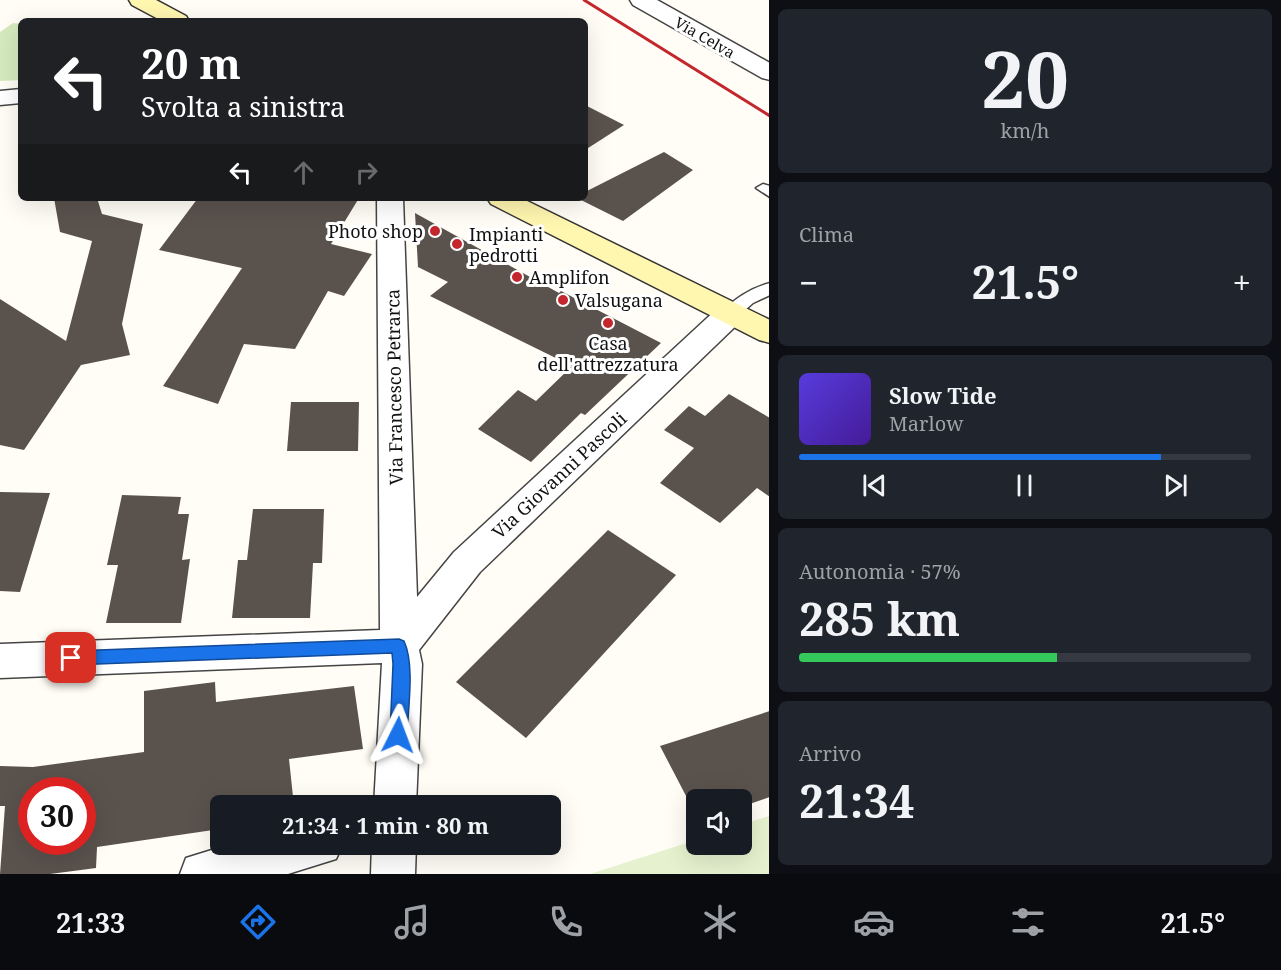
<!DOCTYPE html>
<html lang="it">
<meta charset="utf-8">
<style>
body{margin:0;font-family:"Noto Serif",serif;background:#20242c;color:#f1f3f6;height:100vh;display:flex;flex-direction:column;font-size:22px;white-space:nowrap}
*{box-sizing:border-box;margin:0}
p{font-size:20px;color:#9ea1a6}
.icon{flex:none;width:33px;height:33px;fill:none;stroke:currentColor;stroke-width:2;stroke-linecap:round;stroke-linejoin:round}
.map{position:relative;flex:1;overflow:hidden}
.details{display:flex;flex-direction:column;gap:9px;padding:9px;background:#0d0f14;width:512px}
.details>*{flex:none}
.top-card{position:absolute;left:18px;top:18px;width:570px;height:183px;border-radius:9px;box-shadow:0 6px 24px #0002;background:#202124;color:#fff;overflow:hidden}
.controls{position:absolute;left:686px;top:789px;display:grid;gap:12px}
.controls a{display:grid;place-items:center;width:66px;height:66px;border-radius:9px;background:#171b24;box-shadow:0 6px 24px #0002;font-size:30px}
.speed{position:absolute;left:18px;top:777px;display:flex;gap:12px;font-size:30px;font-weight:700;text-align:center}
.speed>*{display:grid;place-content:center;width:78px;height:78px;border-radius:50%;background:#171b24;box-shadow:0 6px 24px #0002;line-height:1}
.speed .limit{border:9px solid #d22;background:#fff;color:#111}
.pin{position:absolute;display:grid;place-items:center;width:51px;height:51px;color:#fff;margin:-26px;border-radius:12px;box-shadow:0 3px 9px #0006}
.me{position:absolute;width:66px;margin:-33px;rotate:3deg;stroke-linejoin:round;filter:drop-shadow(0 0 4px #0008)}
.turn{display:flex;align-items:center;gap:21px;height:126px;padding:0 24px;font-size:27px}
.turn .icon{width:78px;height:78px;stroke-width:2.5}
.turn b{display:block;font-size:42px;line-height:51px}
.lanes{display:flex;align-items:center;height:57px;padding:0 24px;background:#0003;justify-content:center;gap:30px;direction:ltr}
.lanes .off{opacity:.35}
.big{font-size:45px;font-weight:700;line-height:1.1}
.details .tile{flex:1;display:flex;flex-direction:column;justify-content:center;gap:9px;min-width:0;padding:0 21px;border-radius:9px;background:#20242c}
.details .dial{align-items:center;gap:0}
.dial b{font-size:78px;line-height:1}
.song{display:flex;align-items:center;gap:18px}
.cover{width:72px;height:72px;border-radius:9px;background:linear-gradient(135deg,hsl(250 70% 55%),hsl(260 70% 35%))}
.played{height:6px;border-radius:3px;background:linear-gradient(90deg,#1a73e8 80%,#363941 80%)}
.keys{display:flex;justify-content:space-around;direction:ltr}
.heat{display:flex;justify-content:space-between;align-items:center;font-size:33px;direction:ltr}
.charge{height:9px;border-radius:4px;background:linear-gradient(90deg,#34c759 57%,#363941 0)}
.trip{position:absolute;left:210px;top:795px;width:351px;height:60px;border-radius:9px;background:#171b24;box-shadow:0 6px 24px #0002;font-weight:700;line-height:60px;text-align:center}
.menu{display:flex;height:96px;justify-content:space-around;align-items:center;background:#090b0e;color:#9ea1a6}
.menu .icon{width:42px;height:42px}
.menu .on{color:#1a73e8}
.menu b{font-size:27px;color:#f1f3f6}
main{display:flex;flex:1;min-height:0}
.map>svg:first-child{display:block}
.green{fill:#d5ebbd}
.pitch{fill:#e6f2cf}
.building{fill:#5a524d;fill-rule:evenodd}
.lines{fill:none;stroke-linecap:round;stroke-linejoin:round}
.lane-casing{stroke:#444;stroke-width:3}
.street-casing{stroke:#444;stroke-width:3}
.secondary-casing{stroke:#333;stroke-width:3}
.lane{fill:#fff;fill-rule:evenodd}
.street{fill:#fff;fill-rule:evenodd}
.secondary{fill:#fff6b0;fill-rule:evenodd}
.rail{stroke:#c4262e;stroke-width:3}
.route{fill:#1a73e8;stroke:#114b97;stroke-width:1.5}
.poi-dot{fill:#c4262e;stroke:#fff;stroke-width:2}
.labels{text-anchor:middle;dominant-baseline:central;stroke-width:6;stroke-linejoin:round;paint-order:stroke}
.far-street-label{font-size:15px;fill:#111;stroke:#fff}
.poi-label{font-size:18px;fill:#111;stroke:#fff;text-anchor:start}
.street-label{font-size:18px;fill:#111;stroke:#fff}
</style>
<main>
<div class="map">
<svg width="770" height="874" viewBox="0 0 770 874">
<rect width="100%" height="100%" fill="#fffdf5"/>
<!-- green -->
<polygon class="green" points="13,23 21,24 21,80 0,81 0,32"/>
<!-- pitch -->
<polygon class="pitch" points="769,816 769,874 590,874 696,840 696,844 741,844 741,825"/>
<!-- building -->
<g class="building">
<polygon points="585,105 624,125 585,150"/>
<polygon points="664,152 693,170 623,221 577,198 585,198 585,192"/>
<polygon points="54,198 97,198 102,214 143,224 122,324 130,355 81,365 24,450 0,445 0,299 66,341 92,241 60,232"/>
<polygon points="198,198 359,198 331,244 372,254 344,296 328,291 295,349 244,344 218,404 163,386 242,268 159,250"/>
<polygon points="415,213 559,293 561,291 661,343 585,415 581,413 531,462 478,429 518,390 536,401 572,366 430,296 448,282 418,267"/>
<polygon points="729,394 770,418 770,497 757,488 720,523 660,483 694,448 664,430 689,406 705,416"/>
<polygon points="291,402 359,402 358,451 287,451"/>
<polygon points="0,492 50,493 20,592 0,591"/>
<polygon points="122,495 181,497 178,514 189,514 182,560 190,559 181,623 106,623 118,565 107,565"/>
<polygon points="253,509 324,509 322,563 313,563 310,618 232,618 238,560 247,560"/>
<polygon points="608,530 676,575 526,738 456,682"/>
<path d="M 215,682 L 216,702 L 354,686 L 363,749 L 289,759 L 294,806 L 220,806 L 220,829 L 97,847 L 96,868 L 50,874 L 0,874 L 5,806 L 0,806 L 0,766 L 33,767 L 144,752 L 144,691 ZM 32,790 L 82,790 L 82,842 L 32,842 Z"/>
<polygon points="770,711 770,797 741,807 741,800 696,800 696,815 660,746"/>
</g>
<g class="lines">
<!-- lane casing -->
<g class="lane-casing">
<g id="lane">
<polygon points="763,184 770,186 770,197 756,188"/>
<path d="M 770,283 L 770,295 L 753,303 L 736,318 L 724,318 L 722,314 C 732,299 752,288 770,283 Z"/>
</g>
</g>
<!-- street casing -->
<g class="street-casing">
<g id="street">
<polygon points="630,0 657,0 770,63 770,80 762,78 633,5"/>
<polygon points="21,89 21,103 0,105 0,91"/>
<polygon points="377,198 403,198 417,597 454,552 719,307 730,304 741,307 745,314 741,321 480,572 419,650 422,664 416,806 374,806 382,663 0,678 0,644 380,630"/>
<polygon points="231,844 343,844 336,859 288,874 180,874 186,858"/>
<polygon points="372,844 416,844 415,874 371,874"/>
</g>
</g>
<!-- secondary casing -->
<g class="secondary-casing">
<g id="secondary">
<polygon points="129,0 156,0 186,16 189,21 162,21 132,5"/>
<polygon points="487,198 521,198 770,320 770,343 759,340 491,204"/>
</g>
</g>
<!-- lane -->
<use href="#lane" class="lane"/>
<!-- street -->
<use href="#street" class="street"/>
<!-- secondary -->
<use href="#secondary" class="secondary"/>
<!-- rail -->
<polyline class="rail" points="584,0 770,116"/>
</g>
<!-- route -->
<path class="route" d="M 399,639 L 404,641 C 415,665 408,708 407,735 L 404,740 L 398,743 L 392,740 L 390,735 L 393,664 L 392,653 L 71,665 L 65,663 L 63,658 L 65,653 L 71,651 Z"/>
<!-- markers -->
<g class="poi-dot">
<circle cx="435" cy="231" r="6"/>
<circle cx="457" cy="244" r="6"/>
<circle cx="517" cy="277" r="6"/>
<circle cx="563" cy="300" r="6"/>
<circle cx="608" cy="323" r="6"/>
</g>
<g class="labels">
<!-- far-street labels -->
<g class="far-street-label">
<text transform="translate(705 37) rotate(30)">Via Celva</text>
</g>
<!-- poi labels -->
<g class="poi-label">
<text x="423" y="231" text-anchor="end">Photo shop</text>
<text x="469" y="234">Impianti<tspan x="469" dy="21">pedrotti</tspan></text>
<text x="529" y="277">Amplifon</text>
<text x="575" y="300">Valsugana</text>
<text x="608" y="343" text-anchor="middle">Casa<tspan x="608" dy="21">dell'attrezzatura</tspan></text>
</g>
<!-- street labels -->
<g class="street-label">
<text transform="translate(394 387) rotate(-91)">Via Francesco Petrarca</text>
<text transform="translate(559 475) rotate(-43)">Via Giovanni Pascoli</text>
</g>
</g>
</svg>
<div class="controls">
<a><svg class="icon" aria-label="sound" viewBox="0 0 24 24"><path d="M4 9h4l5-4v14l-5-4H4zM17 9q2 3 0 6"/></svg></a>
</div>
<div class="speed"><div class="limit">30</div></div>
<div class="pin" style="left:71px;top:658px;background:#d93025"><svg class="icon" aria-label="arrive" viewBox="0 0 24 24"><path d="M6 21V4h12l-3 4 3 4H6"/></svg></div>
<svg class="me" style="left:398px;top:735px" viewBox="-20 -20 40 40"><path d="M0-17L14 15 0 8-14 15z" fill="#1a73e8" stroke="#fff" stroke-width="4"/></svg>
<div class="trip">21:34 · 1 min · 80 m</div>
<div class="top-card">
<div class="turn"><svg class="icon" aria-label="left" viewBox="0 0 24 24"><path d="M17 20v-9H6M10 6l-5 5 5 5"/></svg><div><b>20 m</b>Svolta a sinistra</div></div>
<div class="lanes"><svg class="icon" aria-label="left" viewBox="0 0 24 24"><path d="M17 20v-9H6M10 6l-5 5 5 5"/></svg><svg class="icon off" aria-label="ahead" viewBox="0 0 24 24"><path d="M12 20V5M6 11l6-6 6 6"/></svg><svg class="icon off" aria-label="right" viewBox="0 0 24 24"><path d="M7 20v-9h11M14 6l5 5-5 5"/></svg></div>
</div>
</div>
<section class="details">
<div class="tile dial"><b>20</b><p>km/h</p></div>
<div class="tile"><p>Clima</p>
<div class="heat"><a>−</a><b class="big">21.5°</b><a>+</a></div>
</div>
<div class="tile">
<div class="song"><i class="cover"></i><div><b>Slow Tide</b><p>Marlow</p></div></div>
<div class="played"></div>
<div class="keys"><svg class="icon" aria-label="previous" viewBox="0 0 24 24"><path d="M18 5L8 12l10 7zM5 5v14"/></svg><svg class="icon" aria-label="pause" viewBox="0 0 24 24"><path d="M8 5v14M16 5v14"/></svg><svg class="icon" aria-label="next" viewBox="0 0 24 24"><path d="M6 5l10 7-10 7zM19 5v14"/></svg></div>
</div>
<div class="tile"><p>Autonomia · 57%</p><b class="big">285 km</b><div class="charge"></div></div>
<div class="tile"><p>Arrivo</p><b class="big">21:34</b></div>
</section>
</main>
<nav class="menu">
<b>21:33</b>
<svg class="icon on" aria-label="directions" viewBox="0 0 24 24"><path d="M12 3l9 9-9 9-9-9zM9 14v-3h6M13 9l2 2-2 2"/></svg>
<svg class="icon" aria-label="music" viewBox="0 0 24 24"><path d="M9 18V5l10-2v13"/><circle cx="6" cy="18" r="3"/><circle cx="16" cy="16" r="3"/></svg>
<svg class="icon" aria-label="phone" viewBox="0 0 24 24"><path d="M5 4h4l2 5-3 2q2 4 5 5l2-3 5 2v4C11 20 4 13 5 4z"/></svg>
<svg class="icon" aria-label="climate" viewBox="0 0 24 24"><path d="M12 3v18M4 7l16 10M4 17L20 7"/></svg>
<svg class="icon" aria-label="car" viewBox="0 0 24 24"><path d="M5 17H2v-5l4-1 3-4h7l3 4 3 1v5h-3M9 17h6M6 11h13"/><circle cx="7" cy="17" r="2"/><circle cx="17" cy="17" r="2"/></svg>
<svg class="icon" aria-label="filters" viewBox="0 0 24 24"><path d="M4 7h16M4 17h16"/><circle cx="9" cy="7" r="2"/><circle cx="15" cy="17" r="2"/></svg>
<b>21.5°</b>
</nav>
